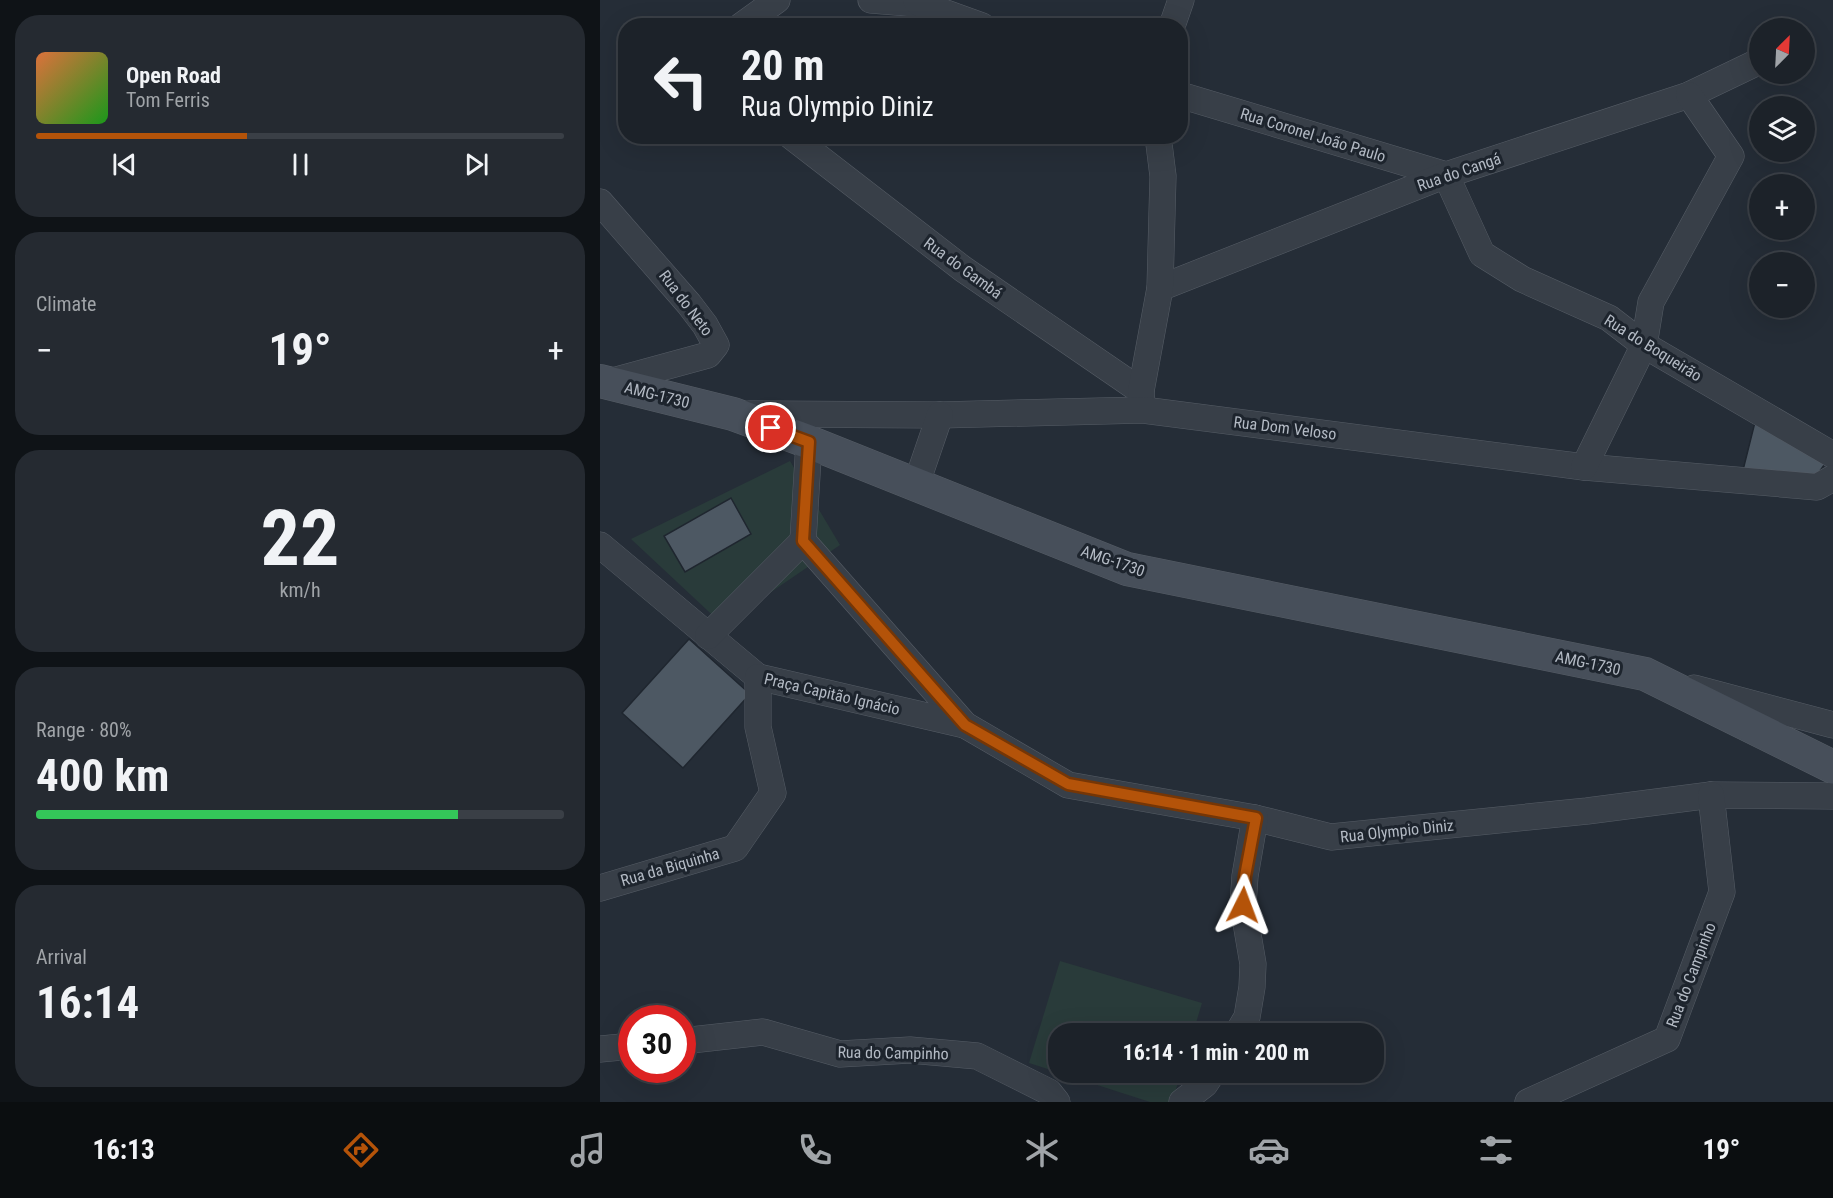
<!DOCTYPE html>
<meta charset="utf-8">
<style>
body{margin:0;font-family:"Roboto Condensed",sans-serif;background:#252a31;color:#f1f3f6;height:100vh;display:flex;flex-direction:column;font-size:22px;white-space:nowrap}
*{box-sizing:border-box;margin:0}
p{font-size:20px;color:#a0a4a8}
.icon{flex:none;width:33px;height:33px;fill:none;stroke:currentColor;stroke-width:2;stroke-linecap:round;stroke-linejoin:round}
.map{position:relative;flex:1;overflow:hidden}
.sheet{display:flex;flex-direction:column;gap:15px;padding:15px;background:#0f1317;width:600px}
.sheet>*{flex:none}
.banner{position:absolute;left:18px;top:18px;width:570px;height:126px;border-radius:24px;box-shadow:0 6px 24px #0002,0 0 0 2px #3a3f46;background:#1c2229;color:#f1f3f6;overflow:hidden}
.needle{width:39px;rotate:24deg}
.fabs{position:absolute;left:1149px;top:18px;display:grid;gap:12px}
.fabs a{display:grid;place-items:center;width:66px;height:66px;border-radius:50%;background:#1c2229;box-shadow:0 6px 24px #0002,0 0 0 2px #3a3f46;font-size:30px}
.speed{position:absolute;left:18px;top:1005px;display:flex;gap:12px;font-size:30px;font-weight:700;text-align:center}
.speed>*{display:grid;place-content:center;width:78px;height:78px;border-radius:50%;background:#1c2229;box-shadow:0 6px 24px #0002,0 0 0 2px #3a3f46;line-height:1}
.speed .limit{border:9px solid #d22;background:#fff;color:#111}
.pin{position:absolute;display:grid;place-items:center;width:51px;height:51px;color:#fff;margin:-26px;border:3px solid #fff;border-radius:50%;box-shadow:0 2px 6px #0007}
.me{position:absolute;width:66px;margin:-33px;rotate:3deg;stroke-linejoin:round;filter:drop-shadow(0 0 4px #0008)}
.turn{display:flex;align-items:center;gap:21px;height:126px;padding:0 24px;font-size:27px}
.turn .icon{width:78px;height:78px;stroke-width:2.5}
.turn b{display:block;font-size:42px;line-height:51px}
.big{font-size:45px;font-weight:700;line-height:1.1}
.sheet .widget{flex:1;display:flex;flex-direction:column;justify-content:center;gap:9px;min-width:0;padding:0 21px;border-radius:24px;background:#252a31}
.sheet .dial{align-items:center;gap:0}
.dial b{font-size:78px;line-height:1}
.song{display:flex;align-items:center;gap:18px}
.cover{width:72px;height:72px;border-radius:9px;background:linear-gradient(135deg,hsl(20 70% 55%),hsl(120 70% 35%))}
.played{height:6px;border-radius:3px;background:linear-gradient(90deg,#b45309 40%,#3a3f46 40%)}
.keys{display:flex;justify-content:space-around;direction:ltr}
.heat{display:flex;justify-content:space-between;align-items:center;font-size:33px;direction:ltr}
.charge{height:9px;border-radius:4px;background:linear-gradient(90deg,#34c759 80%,#3a3f46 0)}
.trip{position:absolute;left:448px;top:1023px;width:336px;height:60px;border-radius:24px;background:#1c2229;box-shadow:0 6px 24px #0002,0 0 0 2px #3a3f46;font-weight:700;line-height:60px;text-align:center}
.dock{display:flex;height:96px;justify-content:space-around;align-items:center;background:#0b0e10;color:#a0a4a8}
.dock .icon{width:42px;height:42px}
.dock .active{color:#b45309}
.dock b{font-size:27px;color:#f1f3f6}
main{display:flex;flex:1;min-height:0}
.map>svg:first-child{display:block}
.green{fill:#293b3a}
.building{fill:#4d5863;stroke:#1f262f;stroke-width:1.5}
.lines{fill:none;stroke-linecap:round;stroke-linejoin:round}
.minor-casing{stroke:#565d66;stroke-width:27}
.secondary-casing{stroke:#565d66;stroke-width:34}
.minor{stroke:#383f48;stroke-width:26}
.secondary{stroke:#474f5a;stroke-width:33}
.route-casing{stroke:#753606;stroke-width:15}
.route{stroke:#b45309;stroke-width:10}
.labels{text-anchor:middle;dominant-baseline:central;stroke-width:6;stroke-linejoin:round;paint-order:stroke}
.street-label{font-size:16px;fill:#b3bac4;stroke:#1d242d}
</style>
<main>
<section class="sheet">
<div class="widget">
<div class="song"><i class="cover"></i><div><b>Open Road</b><p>Tom Ferris</p></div></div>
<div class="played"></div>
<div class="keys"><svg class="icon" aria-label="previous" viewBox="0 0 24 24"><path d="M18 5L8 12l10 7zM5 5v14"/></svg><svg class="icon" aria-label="pause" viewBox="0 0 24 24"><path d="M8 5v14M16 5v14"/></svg><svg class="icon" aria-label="next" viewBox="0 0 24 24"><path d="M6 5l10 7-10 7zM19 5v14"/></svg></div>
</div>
<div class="widget"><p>Climate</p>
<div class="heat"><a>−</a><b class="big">19°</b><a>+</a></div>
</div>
<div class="widget dial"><b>22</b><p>km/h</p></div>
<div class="widget"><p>Range · 80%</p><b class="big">400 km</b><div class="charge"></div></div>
<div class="widget"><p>Arrival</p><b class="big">16:14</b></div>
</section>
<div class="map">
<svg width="1233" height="1102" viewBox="0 0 1233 1102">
<rect width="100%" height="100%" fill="#252d37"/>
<!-- green -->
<g class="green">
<polygon points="190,461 240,545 123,625 31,539"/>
<polygon points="460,961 602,1003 593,1033 459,1034 459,1072 581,1073 572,1102 550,1102 429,1063"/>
</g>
<!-- building -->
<g class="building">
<polygon points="1155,422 1227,461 1217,475 1143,470"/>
<polygon points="131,498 151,534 85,572 64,536"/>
<polygon points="89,639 150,694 83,768 22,713"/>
</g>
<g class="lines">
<!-- minor casing -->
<g class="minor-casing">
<g id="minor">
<polyline points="271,0 321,4"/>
<polyline points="316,0 321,4 382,26"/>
<polyline points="141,26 177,0"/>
<polyline points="572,26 581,0"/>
<polyline points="580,95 846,175 882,254 922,279 1009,318 1044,345 1233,455"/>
<polyline points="191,136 363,269 541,391"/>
<polyline points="0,202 89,304 105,325 116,345 108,355 9,382"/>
<polyline points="560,288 846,175 1089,95 1160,61"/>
<polyline points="542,404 541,391 560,288 563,176 558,136"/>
<polyline points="149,414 340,415 543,410 984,467 1217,487 1233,478"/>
<polyline points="209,442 203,541 365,725 468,785 655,818 731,837 987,811 1111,795 1233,796"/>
<polyline points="984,467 1044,345 1051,302 1131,156 1089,95"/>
<polyline points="316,485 340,415"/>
<polyline points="0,545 158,677 365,725"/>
<polyline points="108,636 203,541"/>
<polyline points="1094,688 1233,725"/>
<polyline points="0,888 135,848 173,793 158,727 158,677"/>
<polyline points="637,1034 647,1017 652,987 653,964 643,905 645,876 655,818"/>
<polyline points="82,1041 163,1032 240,1054 310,1050 377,1056 449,1092 457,1102"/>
<polyline points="0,1049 32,1046"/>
<polyline points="582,1102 605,1084 613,1072"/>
<polyline points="928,1102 1067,1039 1122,892 1111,795"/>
</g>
</g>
<!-- secondary casing -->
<g class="secondary-casing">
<polyline id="secondary" points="0,381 133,414 209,442 527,569 1045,674 1233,767"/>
</g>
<!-- minor -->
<use href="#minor" class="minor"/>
<!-- secondary -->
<use href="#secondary" class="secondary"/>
</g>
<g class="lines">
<!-- route casing -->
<g class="route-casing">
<polyline id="route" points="171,428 209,442 203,541 365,725 468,784 656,818 645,876 643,905"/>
</g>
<!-- route -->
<use href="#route" class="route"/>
</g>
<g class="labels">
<!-- street labels -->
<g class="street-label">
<text transform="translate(713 135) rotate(17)">Rua Coronel João Paulo</text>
<text transform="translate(859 172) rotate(-19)">Rua do Cangá</text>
<text transform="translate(363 268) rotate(36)">Rua do Gambá</text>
<text transform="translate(86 303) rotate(53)">Rua do Neto</text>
<text transform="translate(1053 348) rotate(32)">Rua do Boqueirão</text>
<text transform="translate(57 395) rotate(14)">AMG-1730</text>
<text transform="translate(685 428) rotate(7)">Rua Dom Veloso</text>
<text transform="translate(513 561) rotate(19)">AMG-1730</text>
<text transform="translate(988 663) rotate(12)">AMG-1730</text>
<text transform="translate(232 694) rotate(13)">Praça Capitão Ignácio</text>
<text transform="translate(797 831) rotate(-6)">Rua Olympio Diniz</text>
<text transform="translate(70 867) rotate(-16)">Rua da Biquinha</text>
<text transform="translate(1091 975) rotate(-69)">Rua do Campinho</text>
<text transform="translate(293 1053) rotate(1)">Rua do Campinho</text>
</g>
</g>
</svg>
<div class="fabs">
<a><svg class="needle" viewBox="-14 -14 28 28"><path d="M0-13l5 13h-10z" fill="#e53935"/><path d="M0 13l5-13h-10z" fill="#a0a4a8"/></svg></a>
<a><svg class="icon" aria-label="layers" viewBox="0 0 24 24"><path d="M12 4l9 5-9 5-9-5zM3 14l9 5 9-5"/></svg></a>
<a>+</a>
<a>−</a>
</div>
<div class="speed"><div class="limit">30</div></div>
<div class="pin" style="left:171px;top:428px;background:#d93025"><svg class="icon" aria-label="arrive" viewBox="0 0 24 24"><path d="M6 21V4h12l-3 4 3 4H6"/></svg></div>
<svg class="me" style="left:643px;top:905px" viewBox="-20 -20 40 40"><path d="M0-17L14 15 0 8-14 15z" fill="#b45309" stroke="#fff" stroke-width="4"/></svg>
<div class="trip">16:14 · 1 min · 200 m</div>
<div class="banner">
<div class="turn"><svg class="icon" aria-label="left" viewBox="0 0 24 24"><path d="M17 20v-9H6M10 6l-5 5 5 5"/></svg><div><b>20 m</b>Rua Olympio Diniz</div></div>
</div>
</div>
</main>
<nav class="dock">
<b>16:13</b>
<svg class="icon active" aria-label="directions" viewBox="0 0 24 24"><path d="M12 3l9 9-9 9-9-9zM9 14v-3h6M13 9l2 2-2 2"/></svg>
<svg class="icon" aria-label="music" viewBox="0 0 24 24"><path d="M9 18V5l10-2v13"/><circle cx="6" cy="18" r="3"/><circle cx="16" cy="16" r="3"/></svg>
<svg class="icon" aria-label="phone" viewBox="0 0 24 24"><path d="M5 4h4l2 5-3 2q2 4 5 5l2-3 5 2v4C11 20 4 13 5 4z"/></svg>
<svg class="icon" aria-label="climate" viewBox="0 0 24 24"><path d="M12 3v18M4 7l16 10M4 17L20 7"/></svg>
<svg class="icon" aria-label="car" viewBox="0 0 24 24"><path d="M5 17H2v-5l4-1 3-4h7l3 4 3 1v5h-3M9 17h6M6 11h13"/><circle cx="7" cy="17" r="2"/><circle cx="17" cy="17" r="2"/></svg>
<svg class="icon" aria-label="filters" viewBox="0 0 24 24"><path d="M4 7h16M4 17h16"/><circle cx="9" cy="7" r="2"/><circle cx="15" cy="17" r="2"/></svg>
<b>19°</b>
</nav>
